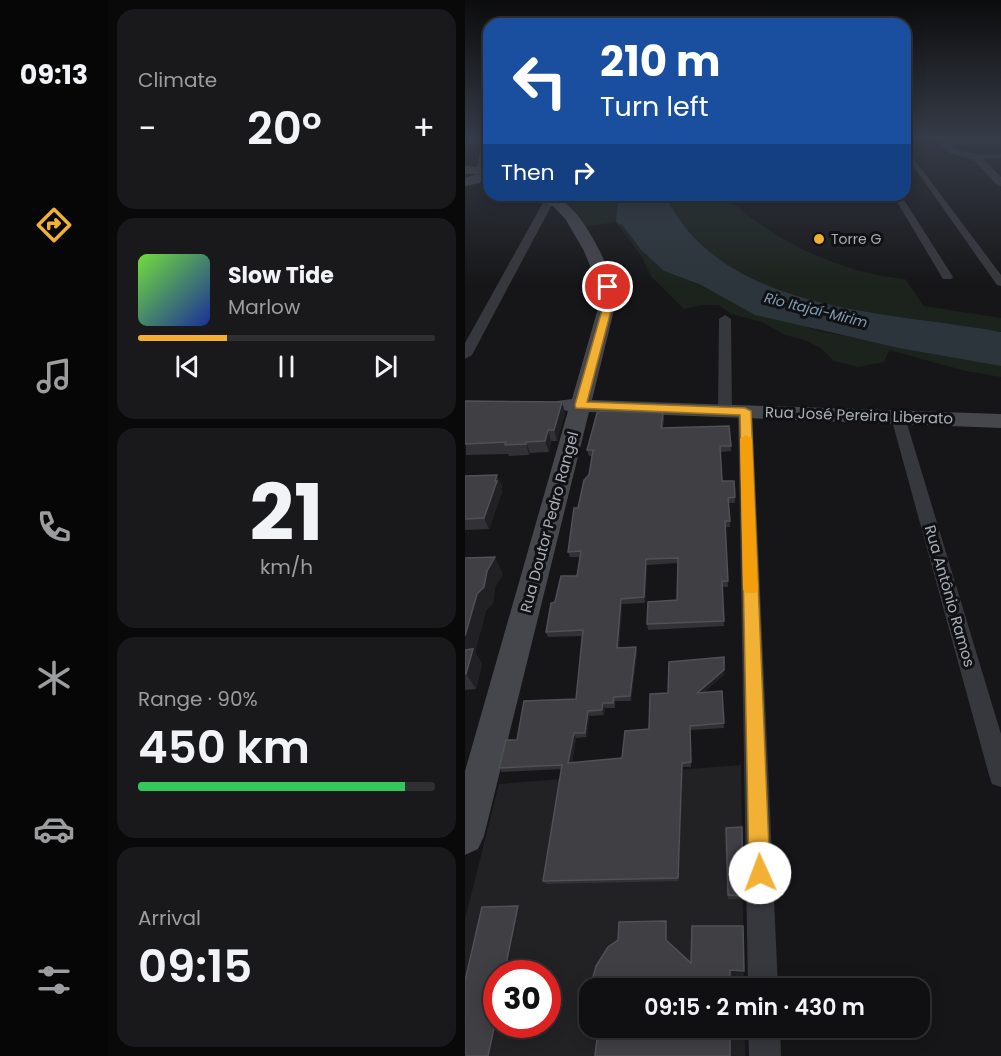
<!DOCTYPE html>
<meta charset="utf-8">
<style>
body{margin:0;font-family:Poppins,sans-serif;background:#19191b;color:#f1f3f6;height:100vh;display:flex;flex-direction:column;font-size:22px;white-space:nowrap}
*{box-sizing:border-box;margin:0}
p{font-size:20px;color:#9c9d9f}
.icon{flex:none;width:33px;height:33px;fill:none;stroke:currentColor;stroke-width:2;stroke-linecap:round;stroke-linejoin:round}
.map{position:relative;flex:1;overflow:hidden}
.side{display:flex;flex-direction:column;gap:9px;padding:9px;background:#09090a;width:357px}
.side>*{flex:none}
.banner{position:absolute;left:18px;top:18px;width:428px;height:183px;border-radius:18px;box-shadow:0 3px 15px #0003,0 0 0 2px #303032;background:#1a4fa0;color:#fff;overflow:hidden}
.speed{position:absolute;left:18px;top:960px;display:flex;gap:12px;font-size:30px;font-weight:700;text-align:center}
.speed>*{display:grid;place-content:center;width:78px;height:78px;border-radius:50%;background:#101012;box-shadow:0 3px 15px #0003,0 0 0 2px #303032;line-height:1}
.speed .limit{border:9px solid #d22;background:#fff;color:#111}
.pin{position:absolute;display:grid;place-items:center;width:51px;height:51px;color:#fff;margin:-26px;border:3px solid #fff;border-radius:50%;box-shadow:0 2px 6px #0007}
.me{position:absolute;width:66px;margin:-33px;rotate:358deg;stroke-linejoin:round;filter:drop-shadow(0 0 4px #0008)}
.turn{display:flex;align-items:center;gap:21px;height:126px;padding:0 18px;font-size:27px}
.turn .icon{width:78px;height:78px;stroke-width:2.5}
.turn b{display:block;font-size:42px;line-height:51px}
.then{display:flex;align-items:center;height:57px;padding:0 18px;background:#0003;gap:12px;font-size:22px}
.big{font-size:45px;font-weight:600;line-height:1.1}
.side .tile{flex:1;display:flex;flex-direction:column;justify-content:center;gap:9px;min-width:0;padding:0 21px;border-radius:18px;background:#19191b}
.side .dial{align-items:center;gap:0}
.dial b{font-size:78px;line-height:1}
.song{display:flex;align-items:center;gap:18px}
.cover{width:72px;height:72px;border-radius:9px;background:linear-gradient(135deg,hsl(100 70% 55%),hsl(230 70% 35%))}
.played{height:6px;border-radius:3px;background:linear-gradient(90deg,#f2b134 30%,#303032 30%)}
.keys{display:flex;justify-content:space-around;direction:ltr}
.heat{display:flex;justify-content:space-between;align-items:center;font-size:33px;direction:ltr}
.charge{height:9px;border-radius:4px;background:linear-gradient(90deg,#34c759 90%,#303032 0)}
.trip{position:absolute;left:114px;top:978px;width:351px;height:60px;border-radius:18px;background:#101012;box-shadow:0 3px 15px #0003,0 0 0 2px #303032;font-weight:600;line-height:60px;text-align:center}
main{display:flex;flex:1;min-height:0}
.tab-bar{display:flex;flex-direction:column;width:108px;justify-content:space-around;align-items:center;background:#060607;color:#9c9d9f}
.tab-bar .icon{width:42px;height:42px}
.tab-bar .current{color:#f2b134}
.tab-bar b{font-size:27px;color:#f1f3f6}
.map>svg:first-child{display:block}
.built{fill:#222225;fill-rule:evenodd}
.green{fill:#1c231d}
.water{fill:#2c353c}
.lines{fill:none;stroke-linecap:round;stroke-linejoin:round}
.canal{fill:#2c353c;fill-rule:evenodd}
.minor{fill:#37383d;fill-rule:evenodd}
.tertiary{fill:#37383d;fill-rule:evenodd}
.secondary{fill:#45474d;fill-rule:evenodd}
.wall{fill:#323236}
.shaded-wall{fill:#212124}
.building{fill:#3f3f44;stroke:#4f5156;stroke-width:1.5}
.route{fill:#f2b134;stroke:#9d7322;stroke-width:1.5}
.slow{fill:#f59e0b}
.poi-dot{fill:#f2b134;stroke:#111113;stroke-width:2}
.labels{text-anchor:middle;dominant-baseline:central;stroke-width:6;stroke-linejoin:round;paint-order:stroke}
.far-poi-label{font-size:14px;fill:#a8adb8;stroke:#111113;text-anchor:start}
.far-water-label{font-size:14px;font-style:italic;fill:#7f9bb3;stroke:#111113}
.street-label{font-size:15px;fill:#a8adb8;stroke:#111113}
</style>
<main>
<nav class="tab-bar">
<b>09:13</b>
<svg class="icon current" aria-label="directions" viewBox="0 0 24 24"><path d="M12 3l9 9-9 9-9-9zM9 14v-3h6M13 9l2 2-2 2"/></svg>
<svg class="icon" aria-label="music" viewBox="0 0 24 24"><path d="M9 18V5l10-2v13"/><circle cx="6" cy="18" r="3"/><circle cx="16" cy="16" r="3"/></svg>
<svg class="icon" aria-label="phone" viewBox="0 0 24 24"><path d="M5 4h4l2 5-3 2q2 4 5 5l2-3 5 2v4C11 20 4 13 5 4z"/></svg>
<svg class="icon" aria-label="climate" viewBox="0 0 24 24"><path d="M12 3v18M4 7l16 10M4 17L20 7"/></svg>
<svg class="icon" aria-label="car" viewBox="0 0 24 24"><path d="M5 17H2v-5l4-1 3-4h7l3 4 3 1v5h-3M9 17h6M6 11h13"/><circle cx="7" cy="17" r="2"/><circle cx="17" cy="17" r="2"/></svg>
<svg class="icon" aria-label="filters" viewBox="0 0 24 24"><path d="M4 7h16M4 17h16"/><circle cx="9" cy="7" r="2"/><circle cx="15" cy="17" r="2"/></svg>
</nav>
<section class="side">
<div class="tile"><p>Climate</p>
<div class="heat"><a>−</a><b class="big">20°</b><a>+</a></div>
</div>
<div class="tile">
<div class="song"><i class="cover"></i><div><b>Slow Tide</b><p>Marlow</p></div></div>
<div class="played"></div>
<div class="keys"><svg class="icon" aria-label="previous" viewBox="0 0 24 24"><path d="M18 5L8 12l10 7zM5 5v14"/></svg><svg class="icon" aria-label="pause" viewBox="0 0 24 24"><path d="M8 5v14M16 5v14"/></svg><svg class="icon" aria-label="next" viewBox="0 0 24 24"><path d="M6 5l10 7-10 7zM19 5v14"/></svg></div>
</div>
<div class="tile dial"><b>21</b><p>km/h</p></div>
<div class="tile"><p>Range · 90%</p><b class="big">450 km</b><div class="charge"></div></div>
<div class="tile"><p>Arrival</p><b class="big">09:15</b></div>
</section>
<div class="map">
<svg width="536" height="1056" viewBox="0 0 536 1056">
<rect width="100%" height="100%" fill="#161618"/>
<!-- built -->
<path class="built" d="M 276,765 L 279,988 L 124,988 L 124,1028 L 280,1028 L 280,1056 L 0,1056 L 0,919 L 34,784 ZM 32,974 L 82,974 L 82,1024 L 32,1024 Z"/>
<!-- green -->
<g class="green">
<polygon points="87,195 157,195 155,222 176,250 199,271 354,331 536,366 536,377 501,371 424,350 419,362 393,367 369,361 356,348 340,340 320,335 297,322 266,314 254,305 238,305 219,309 186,276 177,257 151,222 119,227 105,207"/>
<path d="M 200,195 L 259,195 C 307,240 374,273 440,279 L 459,306 L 536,318 L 536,332 C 424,311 257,314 200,195 Z"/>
</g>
<!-- water -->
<path class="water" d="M 157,195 L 200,195 C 257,314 424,311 536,332 L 536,366 L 434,348 L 290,315 L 236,285 L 199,271 L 176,250 L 155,222 Z"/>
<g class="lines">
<!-- canal -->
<polygon class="canal" points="153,195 161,195 159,222 155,225 151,222"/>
<!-- minor -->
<g class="minor">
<polygon points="24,138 24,142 0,144 0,140"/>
<polygon points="536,140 536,144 478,145 474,143 478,141"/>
<polygon points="440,147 536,275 536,286 532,285 440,154"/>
<polygon points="536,154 536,158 511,159 507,157 511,155"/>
<polygon points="428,195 436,195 488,277 486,279 478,279"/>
<polygon points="85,196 90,199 7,355 0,359 0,343 80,199"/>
<polygon points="260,315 266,319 267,411 260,416 253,411 254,319"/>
<polygon points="280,406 287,411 313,988 283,988 273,411"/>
<polygon points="433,412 440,417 536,734 536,787 527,784 524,775 426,417"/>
<polygon points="283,1028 315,1028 316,1056 284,1056"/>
</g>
<!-- tertiary -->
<polygon class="tertiary" points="469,138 479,138 490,149 514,155 536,177 536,186 532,185 508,159 484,153"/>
<!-- secondary -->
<g class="secondary">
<polygon points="18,138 24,138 24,175 15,183 0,186 0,178 11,174 0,174 0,166 12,167"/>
<path d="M 68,195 C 73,195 81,194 86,195 C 116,202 147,271 152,298 L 127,400 L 536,414 L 536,428 L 124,412 L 19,836 L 13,849 L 0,855 L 0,771 L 103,411 L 92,409 L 89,405 L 92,401 L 107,399 L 136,298 L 134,288 L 119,251 L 101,220 L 89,207 Z"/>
</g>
</g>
<!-- wall -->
<g class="wall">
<polygon points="0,401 100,413 92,441 86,441 84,452 65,453 64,455 44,456 43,454 1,455"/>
<polygon points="198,413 199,419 198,428 266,446 266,451 255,452 257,481 270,497 270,503 263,503 265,527 260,527 263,587 257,587 259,626 183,630 182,624 212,600 213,563 182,565 180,603 157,604 154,648 172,652 166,701 150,701 150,708 140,708 139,715 124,716 122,737 111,738 107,763 157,758 184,729 203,693 259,657 259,675 239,692 257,691 259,728 225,730 226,767 218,767 214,881 81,884 78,881 97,769 37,772 34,768 52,740 111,699 118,636 83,637 81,632 90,602 112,576 115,557 105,557 103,552 113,508 124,475 127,456 124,456 122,450"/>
<polygon points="0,476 37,486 36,489 37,492 24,529 0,530"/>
<polygon points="0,558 38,574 30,587 28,603 21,610 10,652 17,664 11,689 0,690"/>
<polygon points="277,827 278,899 263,899 261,828"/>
</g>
<!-- shaded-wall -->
<g class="shaded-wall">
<polygon points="97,402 100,413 92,441 89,430"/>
<polygon points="83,430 86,441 84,452 80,441"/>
<polygon points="61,442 65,453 64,455 61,444"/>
<polygon points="32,475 37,486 36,489 37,492 24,529 19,518"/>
<polygon points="30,557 38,574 30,587 28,603 21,610 10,652 17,664 11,689 1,674 0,636 12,594 22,571"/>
<polygon points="181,559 182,565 180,603 179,597"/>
<polygon points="156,599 157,604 154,654 152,648"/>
<polygon points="171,647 172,652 166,701 165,696"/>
<polygon points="259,670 259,675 233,698 232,693"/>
<polygon points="138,703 140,708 139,715 137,710"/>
<polygon points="123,711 124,716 122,737 120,733"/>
<polygon points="109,733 111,738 106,768 103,763"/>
<polygon points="217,763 218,767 214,881 213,878"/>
<polygon points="53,906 55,908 42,974 39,974"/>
<polygon points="32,1014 32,1024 26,1056 23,1056"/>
</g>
<!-- building -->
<g class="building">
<polygon points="0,401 97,402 89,430 83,430 80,441 61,442 61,444 40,445 41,442 0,444"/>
<polygon points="136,411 198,413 196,428 264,426 266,446 255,446 257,481 269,481 270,497 263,498 265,521 260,521 263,581 257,581 259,621 182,624 183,602 212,600 213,558 181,559 179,597 156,599 152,648 171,647 165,696 149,697 148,703 138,703 137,710 123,711 120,733 109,733 103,763 157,758 160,731 184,729 185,694 203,693 204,662 259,657 259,670 232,693 257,691 259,723 225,726 226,762 217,763 213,878 78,881 97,765 34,768 41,740 52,740 59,701 111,699 118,630 81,632 86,603 90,602 96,576 112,576 116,551 103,552 109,508 113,508 119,480 124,475 128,450 122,450 132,413"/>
<polygon points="32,475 30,481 32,481 19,518 0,519 0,476"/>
<polygon points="30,557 22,571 19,587 12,594 0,636 0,558"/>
<polygon points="8,649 1,674 0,674 0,650"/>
<polygon points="277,827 278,896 263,895 261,828"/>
<polygon points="53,906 39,974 32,974 32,1014 23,1056 0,1056 0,981 17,907"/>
<polygon points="201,921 201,940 226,963 227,926 278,926 279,971 265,970 265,988 125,988 131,966 143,947 153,940 154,922"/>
<polygon points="131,1028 265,1028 265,1056 130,1056 133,1031"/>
</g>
<!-- sky -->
<linearGradient id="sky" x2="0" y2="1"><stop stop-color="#0c0c0d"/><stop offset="0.48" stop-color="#363c48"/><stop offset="1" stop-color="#363c48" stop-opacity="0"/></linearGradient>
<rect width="536" height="286" fill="url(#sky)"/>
<!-- route -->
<polygon class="route" points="143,284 147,287 147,307 122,402 280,408 286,411 305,873 302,880 295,883 287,880 284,873 275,415 111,408 110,405 138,307 139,287"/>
<!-- slow -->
<polygon class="slow" points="281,435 287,439 293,589 291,593 280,593 278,589 275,439"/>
<!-- markers -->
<circle class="poi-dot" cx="354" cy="239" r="6"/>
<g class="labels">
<!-- far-poi labels -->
<g class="far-poi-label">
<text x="366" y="239">Torre G</text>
</g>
<!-- far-water labels -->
<g class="far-water-label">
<text transform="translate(351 310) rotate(14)">Rio Itajaí-Mirim</text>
</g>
<!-- street labels -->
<g class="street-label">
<text transform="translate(394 415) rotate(2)">Rua José Pereira Liberato</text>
<text transform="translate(84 522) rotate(-75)">Rua Doutor Pedro Rangel</text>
<text transform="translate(485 596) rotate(74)">Rua Antônio Ramos</text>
</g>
</g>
</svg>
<div class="speed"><div class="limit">30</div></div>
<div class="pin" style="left:143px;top:287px;background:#d93025"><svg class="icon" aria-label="arrive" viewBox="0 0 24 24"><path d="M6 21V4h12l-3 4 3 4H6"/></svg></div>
<svg class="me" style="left:295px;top:873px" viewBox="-20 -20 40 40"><circle r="19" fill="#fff"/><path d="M0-13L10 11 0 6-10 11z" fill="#f2b134"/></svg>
<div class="trip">09:15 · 2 min · 430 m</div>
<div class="banner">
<div class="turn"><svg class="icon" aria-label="left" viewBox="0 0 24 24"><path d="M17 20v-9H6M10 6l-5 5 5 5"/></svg><div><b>210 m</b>Turn left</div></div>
<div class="then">Then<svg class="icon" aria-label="right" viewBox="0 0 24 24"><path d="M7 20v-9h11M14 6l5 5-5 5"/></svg></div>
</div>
</div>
</main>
